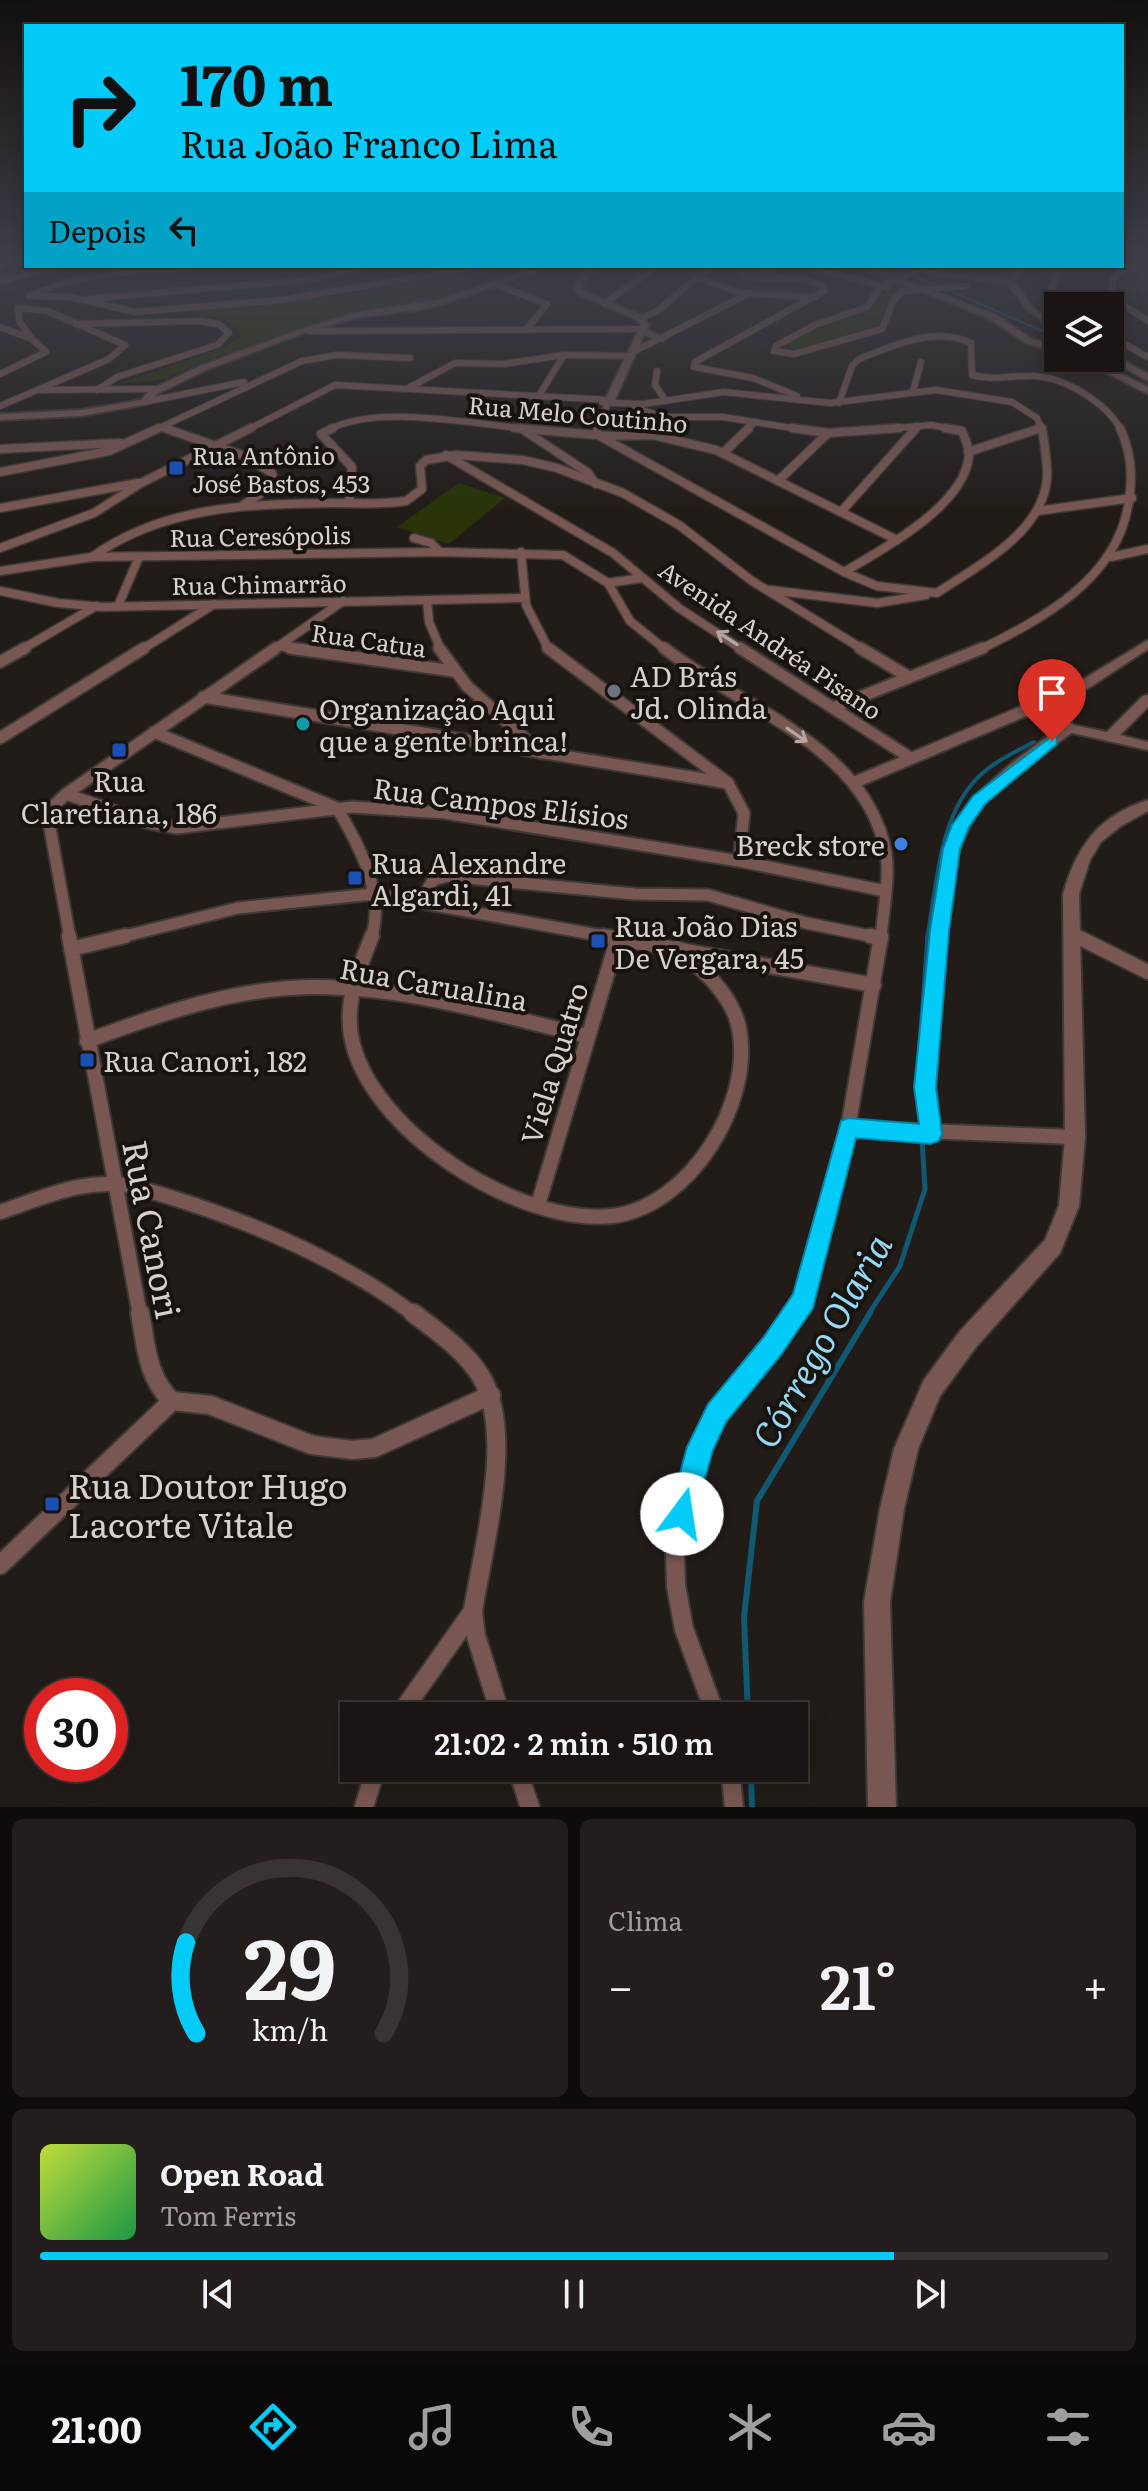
<!DOCTYPE html>
<html lang="pt">
<meta charset="utf-8">
<style>
body{margin:0;font-family:Literata,serif;background:#231e1c;color:#f1f3f6;height:100vh;display:flex;flex-direction:column;font-size:30px;white-space:nowrap}
*{box-sizing:border-box;margin:0}
p{font-size:26px;color:#9f9fa0}
.icon{flex:none;width:44px;height:44px;fill:none;stroke:currentColor;stroke-width:2;stroke-linecap:round;stroke-linejoin:round}
.map{position:relative;height:1807px;overflow:hidden}
.sheet{display:flex;flex-direction:column;gap:12px;padding:12px;background:#0e0c0a;flex:1}
.sheet>*{flex:none}
.banner{position:absolute;left:24px;top:24px;width:1100px;height:244px;border-radius:0px;box-shadow:0 4px 20px #0003,0 0 0 2px #383433;background:#03cbf9;color:#111;overflow:hidden}
.buttons{position:absolute;left:1044px;top:292px;display:grid;gap:16px}
.buttons a{display:grid;place-items:center;width:80px;height:80px;border-radius:0px;background:#1a1513;box-shadow:0 4px 20px #0003,0 0 0 2px #383433;font-size:40px}
.speed{position:absolute;left:24px;top:1678px;display:flex;gap:16px;font-size:40px;font-weight:700;text-align:center}
.speed>*{display:grid;place-content:center;width:104px;height:104px;border-radius:50%;background:#1a1513;box-shadow:0 4px 20px #0003,0 0 0 2px #383433;line-height:1}
.speed .limit{border:12px solid #d22;background:#fff;color:#111}
.pin{position:absolute;display:grid;place-items:center;width:68px;height:68px;color:#fff;margin:-82px -34px;border-radius:50% 50% 50% 0;rotate:-45deg;box-shadow:0 0 8px #0007}
.pin .icon{rotate:45deg}
.me{position:absolute;width:88px;margin:-44px;rotate:14deg;stroke-linejoin:round;filter:drop-shadow(0 0 6px #0008)}
.turn{display:flex;align-items:center;gap:28px;height:168px;padding:0 24px;font-size:36px}
.turn .icon{width:104px;height:104px;stroke-width:2.5}
.turn b{display:block;font-size:56px;line-height:68px}
.then{display:flex;align-items:center;height:76px;padding:0 24px;background:#0003;gap:16px;font-size:30px}
.big{font-size:60px;font-weight:600;line-height:1.1}
.sheet .tile{flex:1;display:flex;flex-direction:column;justify-content:center;gap:12px;min-width:0;padding:0 28px;border-radius:12px;background:#231e1c}
.sheet .dial{align-items:center;gap:0}
.dial svg{height:208px;overflow:visible;fill:none;stroke:#383433;stroke-width:7;stroke-linecap:round;text-anchor:middle}
.dial text{fill:#f1f3f6;stroke:none}
.song{display:flex;align-items:center;gap:24px}
.cover{width:96px;height:96px;border-radius:12px;background:linear-gradient(135deg,hsl(70 70% 55%),hsl(140 70% 35%))}
.played{height:8px;border-radius:4px;background:linear-gradient(90deg,#03cbf9 80%,#383433 80%)}
.keys{display:flex;justify-content:space-around;direction:ltr}
.heat{display:flex;justify-content:space-between;align-items:center;font-size:44px;direction:ltr}
.sheet .tiles{flex:1;display:grid;gap:12px;grid-template-columns:1fr 1fr}
.tile:last-child{grid-column:span 2}
.trip{position:absolute;left:340px;top:1702px;width:468px;height:80px;border-radius:0px;background:#1a1513;box-shadow:0 4px 20px #0003,0 0 0 2px #383433;font-weight:600;line-height:80px;text-align:center}
.dock{display:flex;height:128px;justify-content:space-around;align-items:center;background:#0a0808;color:#9f9fa0}
.dock .icon{width:56px;height:56px}
.dock .active{color:#03cbf9}
.dock b{font-size:36px;color:#f1f3f6}
.map>svg:first-child{display:block}
.green{fill:#283408}
.lines{fill:none;stroke-linecap:round;stroke-linejoin:round}
.stream-far3{stroke:#105973;stroke-width:2}
.stream-far2{stroke:#105973;stroke-width:4}
.stream-far1{stroke:#105973;stroke-width:5}
.stream{stroke:#105973;stroke-width:6}
.minor-far4-casing{stroke:#3f3936;stroke-width:8}
.minor-far3-casing{stroke:#3f3936;stroke-width:11}
.minor-far2-casing{stroke:#3f3936;stroke-width:15}
.minor-far1-casing{stroke:#3f3936;stroke-width:18}
.minor-casing{stroke:#3f3936;stroke-width:22}
.tertiary-casing{stroke:#3f3936;stroke-width:4}
.minor-far4{stroke:#785752;stroke-width:6}
.minor-far3{stroke:#785752;stroke-width:8}
.minor-far2{stroke:#785752;stroke-width:11}
.minor-far1{stroke:#785752;stroke-width:14}
.minor{stroke:#785752;stroke-width:18}
.tertiary{fill:#785752;fill-rule:evenodd}
.oneway{stroke:#b4a6a3}
.route{fill:#03cbf9;stroke:#0284a2;stroke-width:2}
.transit-dot{fill:#1a4fb4;stroke:#191310;stroke-width:3}
.worship-dot{fill:#6b7280;stroke:#191310;stroke-width:3}
.culture-dot{fill:#0f9aa8;stroke:#191310;stroke-width:3}
.shop-dot{fill:#3f7fe0;stroke:#191310;stroke-width:3}
.labels{text-anchor:middle;dominant-baseline:central;stroke-width:8;stroke-linejoin:round;paint-order:stroke}
.far-street-label{font-size:24px;fill:#d5d1cf;stroke:#191310}
.far-poi-label{font-size:24px;fill:#d5d1cf;stroke:#191310;text-anchor:start}
.poi-label{font-size:28px;fill:#d5d1cf;stroke:#191310;text-anchor:start}
.street-label{font-size:28px;fill:#d5d1cf;stroke:#191310}
.near-street-label{font-size:34px;fill:#d5d1cf;stroke:#191310}
.near-poi-label{font-size:34px;fill:#d5d1cf;stroke:#191310;text-anchor:start}
.near-water-label{font-size:36px;font-style:italic;fill:#96d7f4;stroke:#191310}
</style>
<div class="map">
<svg width="1148" height="1807" viewBox="0 0 1148 1807">
<rect width="100%" height="100%" fill="#221c19"/>
<!-- green -->
<g class="green">
<polygon points="497,266 508,268 449,287 455,293 419,303 341,315 207,360 162,380 117,384 223,348 239,338 240,331 223,319 200,317 199,311 333,297"/>
<path d="M 895,282 L 902,287 L 887,304 L 878,325 L 794,353 L 781,349 C 805,330 831,328 857,315 C 872,307 884,294 895,282 Z"/>
<polygon points="459,483 505,498 449,544 397,527"/>
</g>
<g class="lines">
<!-- stream-far3 -->
<g class="stream-far3">
<polyline points="892,266 938,286"/>
<polyline points="946,289 1058,338"/>
</g>
<!-- stream-far2 -->
<path class="stream-far2" d="M 927,938 C 937,886 938,825 972,784 C 987,765 1013,753 1034,742"/>
<!-- stream-far1 -->
<polyline class="stream-far1" points="868,1315 900,1266 925,1189 918,1073 928,936"/>
<!-- stream -->
<g class="stream">
<polyline points="748,1716 744,1617 757,1501 870,1313"/>
<polyline points="751,1768 752,1807"/>
</g>
<!-- minor-far4 casing -->
<g class="minor-far4-casing">
<g id="minor-far4">
<polyline points="1131,260 1113,279 1110,296 1148,321"/>
<polyline points="0,263 12,260"/>
<polyline points="518,266 533,272"/>
<polyline points="747,266 742,274 747,277 805,279 822,285 824,291 695,362 694,367 753,378 797,396"/>
<polyline points="806,266 887,287"/>
<polyline points="1060,266 1052,287 1063,306"/>
<polyline points="920,269 881,286 867,307 815,325 776,346 774,351 794,354 882,329 894,299 903,291 966,286"/>
<polyline points="700,278 741,293 816,297"/>
<polyline points="752,278 779,266"/>
<polyline points="0,281 63,266"/>
<polyline points="1011,282 1023,266"/>
<polyline points="495,284 547,304 526,330"/>
<polyline points="30,296 70,297 135,312 282,300 482,266"/>
<path d="M 30,296 C 93,266 171,271 239,266"/>
<polyline points="87,299 305,280 369,266"/>
<polyline points="604,304 657,266"/>
<polyline points="18,308 19,321 32,339"/>
<polyline points="641,318 656,312 711,266"/>
<polyline points="76,324 199,321 219,324 229,333 217,345 117,377 97,390"/>
<polyline points="0,327 32,339 46,352 0,374"/>
<polyline points="309,331 644,329"/>
<polyline points="1110,336 1148,357"/>
<polyline points="635,351 746,295"/>
<polyline points="657,371 655,385 666,401"/>
<polyline points="410,387 455,363 504,364 563,355 632,356"/>
<polyline points="39,390 156,389"/>
<polyline points="913,391 921,362"/>
<polyline points="538,397 564,355"/>
<polyline points="144,402 244,382"/>
<polyline points="615,403 643,404 724,392 830,403 936,390 1012,402 1037,418 1042,430"/>
<path d="M 839,403 L 852,366 L 859,359 C 895,345 934,326 971,343 L 972,375 C 993,381 1012,375 1034,376 C 1064,377 1107,403 1121,430"/>
<polyline points="0,406 109,359 125,345 48,311 18,308"/>
<polyline points="635,407 663,417 723,417 805,430"/>
<polyline points="163,427 170,430"/>
<polyline points="155,430 302,361 337,355 410,358"/>
<polyline points="247,430 335,385 610,400 615,403 602,402"/>
<path d="M 329,430 C 376,403 481,425 536,430"/>
<polyline points="598,430 607,405"/>
<polyline points="747,430 755,422"/>
<polyline points="873,430 932,425 955,430"/>
<polyline points="914,430 917,426"/>
<polyline points="1035,430 1042,427"/>
</g>
</g>
<!-- minor-far3 casing -->
<g class="minor-far3-casing">
<g id="minor-far3">
<polyline points="164,428 242,455 272,473 274,485 243,505"/>
<polyline points="333,428 321,434 352,467 349,503"/>
<polyline points="514,428 609,436 653,435 716,450 897,540"/>
<polyline points="792,428 828,433 899,428"/>
<polyline points="522,429 587,472 596,484"/>
<path d="M 596,434 L 844,572 L 877,586 L 937,593 C 977,566 1043,533 1047,478 C 1048,462 1044,444 1042,428"/>
<polyline points="596,434 598,428"/>
<polyline points="0,449 120,443"/>
<polyline points="968,452 1041,428"/>
<polyline points="723,453 749,428"/>
<polyline points="446,455 613,553 679,608 743,650"/>
<polyline points="0,472 109,451 159,428"/>
<polyline points="778,481 828,433"/>
<polyline points="0,508 138,483"/>
<polyline points="1037,511 1132,498"/>
<polyline points="841,512 916,428"/>
<polyline points="414,538 431,543 440,552"/>
<polyline points="0,548 94,513 141,483 251,428"/>
<polyline points="521,552 526,605 549,650"/>
<path d="M 92,557 C 163,506 248,504 333,503 C 357,503 382,505 406,501 L 422,489 L 420,466 L 426,460 L 456,455 L 523,460 L 557,468 L 623,493 L 679,525 L 752,581 L 864,650"/>
<polyline points="1111,557 1148,549"/>
<polyline points="0,571 92,557 440,552 563,555 608,583 630,621 666,650"/>
<path d="M 844,572 C 883,549 965,506 969,455 C 969,447 965,438 962,431 L 945,428"/>
<polyline points="608,583 642,578"/>
<polyline points="770,590 877,603 926,595"/>
<polyline points="0,591 58,603 102,607 521,598"/>
<polyline points="427,600 429,622 441,650"/>
<polyline points="118,606 139,557"/>
<polyline points="278,646 304,650"/>
<polyline points="21,650 96,606"/>
<polyline points="141,650 214,604"/>
<polyline points="273,650 343,601"/>
<path d="M 979,650 C 1044,618 1119,578 1129,500 C 1133,475 1131,451 1120,428"/>
</g>
</g>
<!-- minor-far2 casing -->
<g class="minor-far2-casing">
<g id="minor-far2">
<polyline points="290,648 453,671"/>
<polyline points="439,648 467,686 541,753"/>
<polyline points="548,648 728,783 744,813 739,861"/>
<path d="M 664,648 C 739,707 867,746 886,853 C 890,878 883,912 881,938"/>
<polyline points="740,648 909,757"/>
<polyline points="860,648 909,677"/>
<polyline points="0,662 25,648"/>
<polyline points="203,697 728,783"/>
<polyline points="835,707 983,648"/>
<path d="M 154,732 L 337,808 C 359,845 386,895 371,938"/>
<polyline points="0,738 144,648"/>
<polyline points="853,783 1024,711"/>
<polyline points="66,794 149,823 177,828 352,807 445,813 739,861 885,891"/>
<polyline points="421,901 433,880 447,876 634,894 708,895 806,923 880,938"/>
<polyline points="1074,935 1080,938"/>
<polyline points="70,938 47,812 66,794 276,648"/>
<polyline points="117,938 238,908 373,894 614,938"/>
<path d="M 937,938 C 951,815 971,797 1069,728"/>
</g>
</g>
<!-- minor-far1 casing -->
<g class="minor-far1-casing">
<g id="minor-far1">
<polyline points="69,936 140,1315"/>
<path d="M 372,936 C 359,969 345,999 351,1035 C 367,1130 519,1226 612,1216 C 690,1207 754,1102 739,1028 C 732,994 702,969 677,948"/>
<polyline points="603,936 874,985"/>
<polyline points="870,936 881,938"/>
<polyline points="1076,936 1148,972"/>
<polyline points="71,949 125,936"/>
<path d="M 87,1041 C 159,1014 234,988 311,987 C 405,986 497,1015 587,1036"/>
<polyline points="848,1128 1075,1137"/>
<polyline points="931,1134 927,1070 937,936"/>
<polyline points="538,1205 618,937"/>
<path d="M 0,1212 C 45,1197 88,1176 136,1187 C 232,1214 335,1255 415,1315"/>
<polyline points="795,1315 813,1272 848,1128 881,936"/>
</g>
</g>
<!-- minor casing -->
<g class="minor-casing">
<g id="minor">
<path d="M 413,1313 C 437,1331 464,1350 480,1375 C 516,1432 483,1546 473,1611 L 476,1636 L 501,1716"/>
<polyline points="172,1401 210,1405 312,1445 352,1450 374,1448 491,1395"/>
<path d="M 0,1565 L 172,1401 C 147,1378 146,1345 140,1313"/>
<polyline points="399,1716 473,1611"/>
<polyline points="716,1716 684,1629 676,1586 675,1554 700,1447 731,1393 796,1313"/>
<polyline points="517,1768 530,1807"/>
<polyline points="730,1768 734,1807"/>
<polyline points="364,1807 376,1768"/>
</g>
</g>
<!-- tertiary casing -->
<g class="tertiary-casing">
<g id="tertiary">
<polygon points="543,266 554,266 446,303 418,310 354,318 304,333 206,370 157,394 147,404 81,416 0,420 0,414 81,410 141,400 150,390 200,366 298,330 354,313 441,299"/>
<polygon points="592,266 600,266 583,282 582,290 641,315 649,325 647,330 667,338 663,341 644,335 615,400 610,403 605,400 641,325 635,319 575,293 575,281"/>
<polygon points="858,266 869,266 996,315 1032,339 1058,347 1058,353 1026,343 990,319"/>
<polygon points="906,266 1014,280 1033,308 1058,326 1058,331 1028,311 1008,284 938,276"/>
<polygon points="1110,353 1148,374 1148,381 1107,358 1110,358"/>
<polygon points="1078,358 1089,358 1148,387 1148,394"/>
<polygon points="1148,640 1148,649 1087,689 1036,711 1073,725 1107,732 1143,696 1148,695 1148,707 1120,735 1148,742 1148,750 1064,731 1017,711 1077,683"/>
<path d="M 1148,800 L 1148,811 L 1121,826 L 1101,842 L 1090,860 L 1079,894 L 1085,1137 L 1079,1206 L 1060,1253 L 976,1347 L 940,1396 L 918,1449 L 904,1509 L 890,1602 L 896,1807 L 868,1807 L 864,1602 L 880,1509 L 894,1449 L 924,1380 L 960,1331 L 1045,1240 L 1059,1206 L 1065,1137 L 1063,894 C 1077,846 1098,816 1148,800 Z"/>
</g>
</g>
<!-- minor-far4 -->
<use href="#minor-far4" class="minor-far4"/>
<!-- minor-far3 -->
<use href="#minor-far3" class="minor-far3"/>
<!-- minor-far2 -->
<use href="#minor-far2" class="minor-far2"/>
<!-- minor-far1 -->
<use href="#minor-far1" class="minor-far1"/>
<!-- minor -->
<use href="#minor" class="minor"/>
<!-- tertiary -->
<use href="#tertiary" class="tertiary"/>
</g>
<!-- one-way arrows -->
<defs><path id="oneway-shaft" d="M-6 0H5M1.5-3L5.5 0L1.5 3" fill="none" stroke-width="1.6" stroke-linecap="round" stroke-linejoin="round" transform="scale(2)"/></defs>
<g class="oneway">
<use href="#oneway-shaft" transform="translate(727 638) rotate(-147)"/>
<use href="#oneway-shaft" transform="translate(797 735) rotate(34)"/>
</g>
<!-- sky -->
<linearGradient id="sky" x2="0" y2="1"><stop stop-color="#130f0e"/><stop offset="0.51" stop-color="#3e4049"/><stop offset="1" stop-color="#3e4049" stop-opacity="0"/></linearGradient>
<rect width="1148" height="513" fill="url(#sky)"/>
<!-- route -->
<polygon class="route" points="1052,736 1057,737 1057,744 985,804 969,827 960,849 949,931 936,1087 942,1134 939,1141 931,1144 856,1138 813,1308 781,1355 726,1422 713,1450 692,1524 682,1528 673,1524 669,1514 687,1447 708,1404 763,1338 793,1294 841,1121 848,1118 919,1124 914,1087 930,931 943,849 952,825 973,796"/>
<!-- markers -->
<g class="transit-dot">
<rect x="168" y="460" width="16" height="16" rx="4"/>
<rect x="111" y="742" width="16" height="16" rx="4"/>
<rect x="347" y="870" width="16" height="16" rx="4"/>
<rect x="590" y="933" width="16" height="16" rx="4"/>
<rect x="79" y="1052" width="16" height="16" rx="4"/>
<rect x="44" y="1496" width="16" height="16" rx="4"/>
</g>
<circle class="worship-dot" cx="614" cy="691" r="8"/>
<circle class="culture-dot" cx="303" cy="724" r="8"/>
<circle class="shop-dot" cx="901" cy="844" r="8"/>
<g class="labels">
<!-- far-street labels -->
<g class="far-street-label">
<text transform="translate(578 413) rotate(5)">Rua Melo Coutinho</text>
<text transform="translate(260 535) rotate(-1)">Rua Ceresópolis</text>
<text transform="translate(259 583) rotate(-1)">Rua Chimarrão</text>
<text transform="translate(369 639) rotate(8)">Rua Catua</text>
<text transform="translate(771 639) rotate(34)">Avenida Andréa Pisano</text>
</g>
<!-- far-poi labels -->
<g class="far-poi-label">
<text x="192" y="454">Rua Antônio<tspan x="192" dy="28">José Bastos, 453</tspan></text>
</g>
<!-- poi labels -->
<g class="poi-label">
<text x="630" y="675">AD Brás<tspan x="630" dy="32">Jd. Olinda</tspan></text>
<text x="319" y="708">Organização Aqui<tspan x="319" dy="32">que a gente brinca!</tspan></text>
<text x="119" y="780" text-anchor="middle">Rua<tspan x="119" dy="32">Claretiana, 186</tspan></text>
<text x="885" y="844" text-anchor="end">Breck store</text>
<text x="371" y="862">Rua Alexandre<tspan x="371" dy="32">Algardi, 41</tspan></text>
<text x="614" y="925">Rua João Dias<tspan x="614" dy="32">De Vergara, 45</tspan></text>
<text x="103" y="1060">Rua Canori, 182</text>
</g>
<!-- street labels -->
<g class="street-label">
<text transform="translate(501 802) rotate(7)">Rua Campos Elísios</text>
<text transform="translate(434 983) rotate(10)">Rua Carualina</text>
<text transform="translate(553 1063) rotate(-73)">Viela Quatro</text>
</g>
<!-- near-street labels -->
<g class="near-street-label">
<text transform="translate(154 1229) rotate(79)">Rua Canori</text>
</g>
<!-- near-poi labels -->
<g class="near-poi-label">
<text x="68" y="1484">Rua Doutor Hugo<tspan x="68" dy="39">Lacorte Vitale</tspan></text>
</g>
<!-- near-water labels -->
<g class="near-water-label">
<text transform="translate(820 1340) rotate(-60)">Córrego Olaria</text>
</g>
</g>
</svg>
<div class="buttons">
<a><svg class="icon" aria-label="layers" viewBox="0 0 24 24"><path d="M12 4l9 5-9 5-9-5zM3 14l9 5 9-5"/></svg></a>
</div>
<div class="speed"><div class="limit">30</div></div>
<div class="pin" style="left:1052px;top:741px;background:#d93025"><svg class="icon" aria-label="arrive" viewBox="0 0 24 24"><path d="M6 21V4h12l-3 4 3 4H6"/></svg></div>
<svg class="me" style="left:682px;top:1514px" viewBox="-20 -20 40 40"><circle r="19" fill="#fff"/><path d="M0-13L10 11 0 6-10 11z" fill="#03cbf9"/></svg>
<div class="trip">21:02 · 2 min · 510 m</div>
<div class="banner">
<div class="turn"><svg class="icon" aria-label="right" viewBox="0 0 24 24"><path d="M7 20v-9h11M14 6l5 5-5 5"/></svg><div><b>170 m</b>Rua João Franco Lima</div></div>
<div class="then">Depois<svg class="icon" aria-label="left" viewBox="0 0 24 24"><path d="M17 20v-9H6M10 6l-5 5 5 5"/></svg></div>
</div>
</div>
<section class="sheet">
<div class="tiles">
<div class="tile dial"><svg viewBox="0 0 100 80">
<path d="M14 69A42 42 0 1 1 86 69"/>
<path d="M14 69A42 42 0 0 1 10 34" stroke="#03cbf9"/>
<text x="50" y="56" font-size="32" font-weight="700">29</text>
<text x="50" y="72" font-size="11">km/h</text>
</svg></div>
<div class="tile"><p>Clima</p>
<div class="heat"><a>−</a><b class="big">21°</b><a>+</a></div>
</div>
<div class="tile">
<div class="song"><i class="cover"></i><div><b>Open Road</b><p>Tom Ferris</p></div></div>
<div class="played"></div>
<div class="keys"><svg class="icon" aria-label="previous" viewBox="0 0 24 24"><path d="M18 5L8 12l10 7zM5 5v14"/></svg><svg class="icon" aria-label="pause" viewBox="0 0 24 24"><path d="M8 5v14M16 5v14"/></svg><svg class="icon" aria-label="next" viewBox="0 0 24 24"><path d="M6 5l10 7-10 7zM19 5v14"/></svg></div>
</div>
</div>
</section>
<nav class="dock">
<b>21:00</b>
<svg class="icon active" aria-label="directions" viewBox="0 0 24 24"><path d="M12 3l9 9-9 9-9-9zM9 14v-3h6M13 9l2 2-2 2"/></svg>
<svg class="icon" aria-label="music" viewBox="0 0 24 24"><path d="M9 18V5l10-2v13"/><circle cx="6" cy="18" r="3"/><circle cx="16" cy="16" r="3"/></svg>
<svg class="icon" aria-label="phone" viewBox="0 0 24 24"><path d="M5 4h4l2 5-3 2q2 4 5 5l2-3 5 2v4C11 20 4 13 5 4z"/></svg>
<svg class="icon" aria-label="climate" viewBox="0 0 24 24"><path d="M12 3v18M4 7l16 10M4 17L20 7"/></svg>
<svg class="icon" aria-label="car" viewBox="0 0 24 24"><path d="M5 17H2v-5l4-1 3-4h7l3 4 3 1v5h-3M9 17h6M6 11h13"/><circle cx="7" cy="17" r="2"/><circle cx="17" cy="17" r="2"/></svg>
<svg class="icon" aria-label="filters" viewBox="0 0 24 24"><path d="M4 7h16M4 17h16"/><circle cx="9" cy="7" r="2"/><circle cx="15" cy="17" r="2"/></svg>
</nav>
